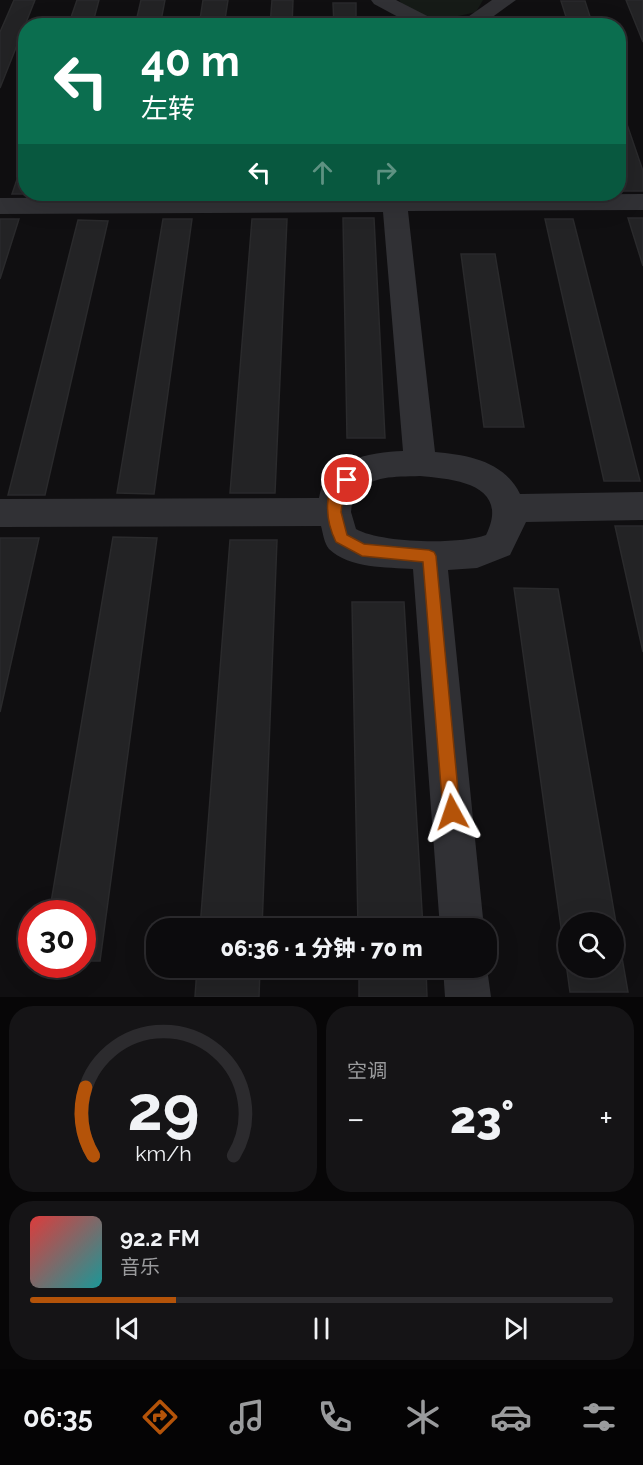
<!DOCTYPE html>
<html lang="zh">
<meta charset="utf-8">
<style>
body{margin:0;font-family:Raleway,"Noto Sans SC",sans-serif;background:#151416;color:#f1f3f6;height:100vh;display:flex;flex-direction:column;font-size:22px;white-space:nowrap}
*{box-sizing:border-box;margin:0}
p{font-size:20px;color:#9a9b9d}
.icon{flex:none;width:33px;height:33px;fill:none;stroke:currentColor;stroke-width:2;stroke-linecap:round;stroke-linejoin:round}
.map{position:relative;height:997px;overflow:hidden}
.details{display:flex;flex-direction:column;gap:9px;padding:9px;background:#070607;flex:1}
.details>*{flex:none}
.banner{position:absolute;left:18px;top:18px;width:608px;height:183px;border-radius:24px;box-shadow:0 6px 24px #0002,0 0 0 2px #2c2b2e;background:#0b6e4f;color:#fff;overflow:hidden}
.controls{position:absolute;left:558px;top:912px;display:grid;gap:12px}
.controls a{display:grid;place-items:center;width:66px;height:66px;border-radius:50%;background:#0c0b0d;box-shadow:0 6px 24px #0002,0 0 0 2px #2c2b2e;font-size:30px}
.speed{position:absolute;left:18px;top:900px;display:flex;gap:12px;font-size:30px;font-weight:700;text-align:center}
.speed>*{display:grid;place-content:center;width:78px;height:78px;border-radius:50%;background:#0c0b0d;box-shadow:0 6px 24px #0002,0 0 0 2px #2c2b2e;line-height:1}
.speed .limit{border:9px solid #d22;background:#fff;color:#111}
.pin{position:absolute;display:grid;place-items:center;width:51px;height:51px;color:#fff;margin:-26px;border:3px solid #fff;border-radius:50%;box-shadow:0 2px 6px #0007}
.me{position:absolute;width:66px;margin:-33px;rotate:355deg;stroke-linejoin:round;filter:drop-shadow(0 0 4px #0008)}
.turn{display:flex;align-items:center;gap:21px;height:126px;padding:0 24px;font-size:27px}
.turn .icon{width:78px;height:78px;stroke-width:2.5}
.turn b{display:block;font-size:42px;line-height:51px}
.lanes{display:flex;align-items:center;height:57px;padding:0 24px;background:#0003;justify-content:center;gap:30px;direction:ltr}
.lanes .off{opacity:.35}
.big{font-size:45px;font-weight:800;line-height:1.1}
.details .widget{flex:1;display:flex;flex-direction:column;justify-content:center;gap:9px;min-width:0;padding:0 21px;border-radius:24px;background:#151416}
.details .dial{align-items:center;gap:0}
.dial svg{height:156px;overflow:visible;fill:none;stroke:#2c2b2e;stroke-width:7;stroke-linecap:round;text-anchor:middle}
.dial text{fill:#f1f3f6;stroke:none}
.song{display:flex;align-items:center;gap:18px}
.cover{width:72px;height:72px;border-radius:9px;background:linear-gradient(135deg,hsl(0 70% 55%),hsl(180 70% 35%))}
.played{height:6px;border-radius:3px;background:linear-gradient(90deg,#b45309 25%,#2c2b2e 25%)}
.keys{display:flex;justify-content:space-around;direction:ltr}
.heat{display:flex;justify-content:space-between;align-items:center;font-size:33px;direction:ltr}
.details .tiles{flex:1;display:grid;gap:9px;grid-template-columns:1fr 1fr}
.widget:last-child{grid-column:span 2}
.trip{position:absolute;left:146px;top:918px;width:351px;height:60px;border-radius:24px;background:#0c0b0d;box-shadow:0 6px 24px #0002,0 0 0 2px #2c2b2e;font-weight:800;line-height:60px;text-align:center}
.menu{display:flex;height:96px;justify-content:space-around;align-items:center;background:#050405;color:#9a9b9d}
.menu .icon{width:42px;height:42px}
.menu .on{color:#b45309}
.menu b{font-size:27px;color:#f1f3f6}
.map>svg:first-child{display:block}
.green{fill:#161b17}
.building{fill:#232325;stroke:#2a2a2c;stroke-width:1.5;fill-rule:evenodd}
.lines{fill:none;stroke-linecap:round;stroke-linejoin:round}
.street{fill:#313135;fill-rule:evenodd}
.route{fill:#b45309;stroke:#753606;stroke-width:1.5}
</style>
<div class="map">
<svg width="643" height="997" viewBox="0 0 643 997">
<rect width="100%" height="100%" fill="#100f11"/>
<!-- green -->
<path class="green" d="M 399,0 L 483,0 L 476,12 C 453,18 415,25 399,0 Z"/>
<!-- building -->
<g class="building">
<polygon points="14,0 35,0 0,88 0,32"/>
<polygon points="77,0 99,0 92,26 68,26"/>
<polygon points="141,0 165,0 160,26 135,26"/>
<polygon points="203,0 228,0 224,26 199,26"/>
<polygon points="272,0 293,0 292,26 270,26"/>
<polygon points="626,0 643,0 643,42"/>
<polygon points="561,1 585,1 593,26 569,26"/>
<polygon points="333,3 356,3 356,26 334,26"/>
<polygon points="618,98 643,171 643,191 620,191 618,183"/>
<polygon points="26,153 26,194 40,194 12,194"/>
<polygon points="343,218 374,218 385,438 347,438"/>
<polygon points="628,218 643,218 643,266"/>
<polygon points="0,219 19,219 0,279"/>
<polygon points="163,219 192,219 154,494 117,493"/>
<polygon points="252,219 287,219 275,493 230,493"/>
<polygon points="545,219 573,219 640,481 604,481"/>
<polygon points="78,220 108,221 45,495 8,495"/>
<polygon points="461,254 495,254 524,427 484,427"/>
<polygon points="615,526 643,526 643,652"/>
<polygon points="113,537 157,538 100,961 82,961 82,914 49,914"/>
<polygon points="0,538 39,538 0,712"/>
<polygon points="230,540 277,540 262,928 200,928"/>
<path d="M 514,588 L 558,589 L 628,992 L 570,992 ZM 568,922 L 614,922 L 614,968 L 568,968 Z"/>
<polygon points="352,602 404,602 423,928 358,928"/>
<polygon points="197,968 260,968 259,997 195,997"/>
<polygon points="359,968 426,968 427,997 359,997"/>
</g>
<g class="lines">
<!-- street -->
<g class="street">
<polygon points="371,0 396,0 439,22 442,26 415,26 374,4"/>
<polygon points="492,0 516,0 480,26 455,26"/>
<path d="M 643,194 L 643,210 L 408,211 L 435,452 C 468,455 504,461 520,494 L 643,492 L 643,520 L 526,522 L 510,555 L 477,568 L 448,570 L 484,928 L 440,928 L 413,569 C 386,567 350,569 329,549 C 324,543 323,533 321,526 L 0,527 L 0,499 L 319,498 C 325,460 370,452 403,451 L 383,212 L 0,214 L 0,198 ZM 420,476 C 454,479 511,484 486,535 C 459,545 380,543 356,529 L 351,512 L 353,494 C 375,475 392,477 420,476 Z"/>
<polygon points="486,961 491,997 445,997 443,968 486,968"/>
</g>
</g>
<!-- route -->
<path class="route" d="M 347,474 L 354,480 L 344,491 L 341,512 L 347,535 L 364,544 L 429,550 L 434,552 L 436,556 L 460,812 L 458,818 L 452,821 L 446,818 L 443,812 L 423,562 L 362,556 L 336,542 C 326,522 320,483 347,474 Z"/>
</svg>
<div class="controls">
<a><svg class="icon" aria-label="search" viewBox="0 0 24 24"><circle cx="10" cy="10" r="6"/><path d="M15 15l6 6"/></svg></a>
</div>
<div class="speed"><div class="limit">30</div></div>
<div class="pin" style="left:347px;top:480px;background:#d93025"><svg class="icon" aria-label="arrive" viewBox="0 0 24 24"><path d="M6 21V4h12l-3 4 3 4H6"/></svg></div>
<svg class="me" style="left:452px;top:812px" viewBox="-20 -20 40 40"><path d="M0-17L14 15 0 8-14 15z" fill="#b45309" stroke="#fff" stroke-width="4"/></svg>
<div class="trip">06:36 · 1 分钟 · 70 m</div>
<div class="banner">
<div class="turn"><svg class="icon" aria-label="left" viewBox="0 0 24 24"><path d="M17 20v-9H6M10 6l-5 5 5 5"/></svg><div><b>40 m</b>左转</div></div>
<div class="lanes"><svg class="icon" aria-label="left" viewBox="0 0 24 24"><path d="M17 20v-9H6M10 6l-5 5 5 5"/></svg><svg class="icon off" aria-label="ahead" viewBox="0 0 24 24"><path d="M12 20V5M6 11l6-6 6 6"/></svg><svg class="icon off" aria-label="right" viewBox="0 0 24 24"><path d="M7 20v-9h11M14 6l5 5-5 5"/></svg></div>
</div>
</div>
<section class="details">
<div class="tiles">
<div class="widget dial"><svg viewBox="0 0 100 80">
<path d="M14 69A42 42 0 1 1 86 69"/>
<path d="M14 69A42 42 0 0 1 10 34" stroke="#b45309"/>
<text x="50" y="56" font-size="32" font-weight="700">29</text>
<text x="50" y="72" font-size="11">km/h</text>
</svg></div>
<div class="widget"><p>空调</p>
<div class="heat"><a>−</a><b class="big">23°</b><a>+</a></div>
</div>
<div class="widget">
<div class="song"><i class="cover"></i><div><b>92.2 FM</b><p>音乐</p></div></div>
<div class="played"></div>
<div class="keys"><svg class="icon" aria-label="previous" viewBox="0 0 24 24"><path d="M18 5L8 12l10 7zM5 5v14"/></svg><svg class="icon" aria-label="pause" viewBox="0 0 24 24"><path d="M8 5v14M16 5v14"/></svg><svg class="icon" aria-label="next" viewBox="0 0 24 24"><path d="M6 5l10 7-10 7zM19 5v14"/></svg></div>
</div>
</div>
</section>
<nav class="menu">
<b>06:35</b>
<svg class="icon on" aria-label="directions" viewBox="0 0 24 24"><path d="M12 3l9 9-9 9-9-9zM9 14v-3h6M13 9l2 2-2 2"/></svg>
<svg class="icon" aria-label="music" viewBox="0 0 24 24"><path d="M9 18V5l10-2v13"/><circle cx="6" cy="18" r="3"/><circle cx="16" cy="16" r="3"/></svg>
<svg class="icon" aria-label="phone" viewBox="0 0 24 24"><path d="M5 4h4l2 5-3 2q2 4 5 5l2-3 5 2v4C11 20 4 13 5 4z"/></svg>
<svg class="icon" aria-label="climate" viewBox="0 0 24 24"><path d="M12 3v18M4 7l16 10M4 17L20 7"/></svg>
<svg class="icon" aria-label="car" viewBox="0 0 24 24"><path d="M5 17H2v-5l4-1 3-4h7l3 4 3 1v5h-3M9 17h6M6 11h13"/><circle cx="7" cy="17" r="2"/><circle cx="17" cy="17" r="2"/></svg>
<svg class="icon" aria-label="filters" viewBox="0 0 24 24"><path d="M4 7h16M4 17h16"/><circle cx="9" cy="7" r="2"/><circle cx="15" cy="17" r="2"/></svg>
</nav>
